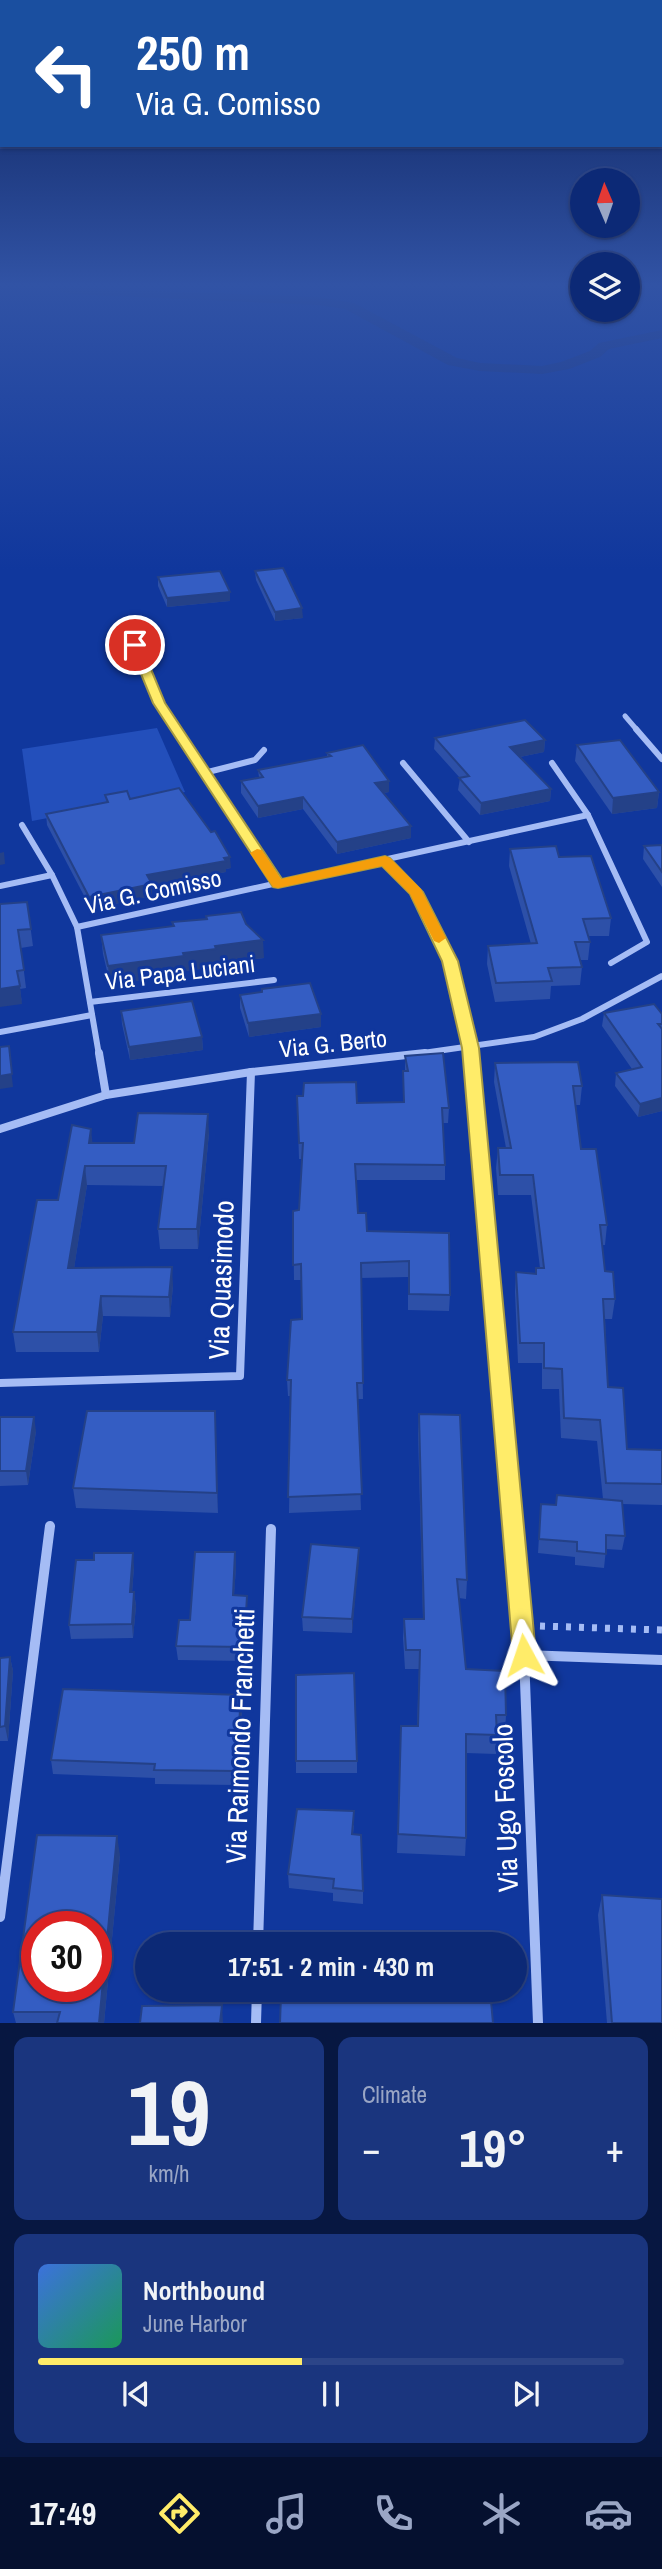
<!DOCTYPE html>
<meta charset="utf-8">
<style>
body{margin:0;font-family:"Archivo Narrow",sans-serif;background:#1a357e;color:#f1f3f6;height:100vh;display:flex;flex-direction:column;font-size:26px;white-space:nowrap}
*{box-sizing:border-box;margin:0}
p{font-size:23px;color:#9aa6c5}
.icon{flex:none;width:38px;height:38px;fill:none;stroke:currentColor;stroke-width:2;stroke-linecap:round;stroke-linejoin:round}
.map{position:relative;height:2023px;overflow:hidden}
.drawer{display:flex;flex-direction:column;gap:14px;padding:14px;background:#071741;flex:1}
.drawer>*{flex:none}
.banner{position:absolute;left:0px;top:0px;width:663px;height:147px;box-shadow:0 2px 5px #0004,0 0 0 2px #2c4588;background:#1a4fa0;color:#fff;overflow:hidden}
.needle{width:46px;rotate:358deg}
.controls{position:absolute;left:570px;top:168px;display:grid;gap:14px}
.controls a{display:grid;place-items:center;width:70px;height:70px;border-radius:50%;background:#0c2976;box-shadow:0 2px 5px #0004,0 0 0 2px #2c4588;font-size:35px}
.speed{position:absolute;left:21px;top:1911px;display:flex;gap:14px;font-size:35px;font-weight:700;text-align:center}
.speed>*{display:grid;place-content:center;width:91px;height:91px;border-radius:50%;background:#0c2976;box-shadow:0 2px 5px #0004,0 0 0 2px #2c4588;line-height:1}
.speed .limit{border:10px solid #d22;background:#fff;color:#111}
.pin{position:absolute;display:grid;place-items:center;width:60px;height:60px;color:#fff;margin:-30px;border:4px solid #fff;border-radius:50%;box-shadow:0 2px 7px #0007}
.me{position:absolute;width:77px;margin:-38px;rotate:355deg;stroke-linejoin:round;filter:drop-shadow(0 0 5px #0008)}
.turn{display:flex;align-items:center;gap:24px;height:147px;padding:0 21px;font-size:32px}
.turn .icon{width:91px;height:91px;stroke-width:2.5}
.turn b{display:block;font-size:49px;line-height:60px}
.big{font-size:52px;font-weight:700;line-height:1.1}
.drawer .card{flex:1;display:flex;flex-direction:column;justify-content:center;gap:10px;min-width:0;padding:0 24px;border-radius:14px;background:#1a357e}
.drawer .dial{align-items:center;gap:0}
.dial b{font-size:91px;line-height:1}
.song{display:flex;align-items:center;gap:21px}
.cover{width:84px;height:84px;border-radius:10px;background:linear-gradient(135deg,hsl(220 70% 55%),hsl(150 70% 35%))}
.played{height:7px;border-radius:4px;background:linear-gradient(90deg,#ffec69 45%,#2c4588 45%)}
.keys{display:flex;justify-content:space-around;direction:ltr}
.heat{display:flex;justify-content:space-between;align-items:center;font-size:38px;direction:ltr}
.drawer .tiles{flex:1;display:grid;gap:14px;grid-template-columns:1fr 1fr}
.card:last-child{grid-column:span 2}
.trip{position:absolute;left:135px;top:1932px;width:392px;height:70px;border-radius:35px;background:#0c2976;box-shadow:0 2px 5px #0004,0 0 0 2px #2c4588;font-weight:700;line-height:70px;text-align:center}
.menu{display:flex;height:112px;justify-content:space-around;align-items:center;background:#05102f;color:#9aa6c5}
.menu .icon{width:49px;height:49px}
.menu .active{color:#ffec69}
.menu b{font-size:32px;color:#f1f3f6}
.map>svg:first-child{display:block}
.green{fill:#234fbb}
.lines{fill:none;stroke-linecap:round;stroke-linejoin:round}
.canal{fill:#173483;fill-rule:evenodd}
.path{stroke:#a5bcf5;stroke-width:7;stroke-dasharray:5 8;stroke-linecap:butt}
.minor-far3{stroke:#a5bcf5;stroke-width:5}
.minor-far2{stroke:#a5bcf5;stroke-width:6}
.minor-far1{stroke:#a5bcf5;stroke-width:8}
.minor{stroke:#a5bcf5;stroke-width:10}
.wall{fill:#2d50a8}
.shaded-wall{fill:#244188}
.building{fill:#345dc3;stroke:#244188;stroke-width:2;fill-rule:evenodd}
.route{fill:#ffec69;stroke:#a69944;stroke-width:2}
.slow{fill:#f59e0b}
.labels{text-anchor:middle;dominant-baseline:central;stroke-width:6;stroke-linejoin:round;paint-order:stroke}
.street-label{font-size:24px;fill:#fff;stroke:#10379d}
.near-street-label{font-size:28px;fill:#fff;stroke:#10379d}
</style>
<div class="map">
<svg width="662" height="2023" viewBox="0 0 662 2023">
<rect width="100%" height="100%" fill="#10379d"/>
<!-- green -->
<polygon class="green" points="157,728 185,792 32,821 22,749"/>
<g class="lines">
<!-- canal -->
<polygon class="canal" points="47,287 318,297 354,303 457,358 480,363 542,366 561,362 590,351 599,343 662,330 662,338 609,349 600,357 569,369 542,374 480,371 448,365 345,309 318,305 71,294"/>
<!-- path -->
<polyline class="path" points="540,1626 662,1630"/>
<!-- minor-far3 -->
<g class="minor-far3">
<polyline points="138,626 135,645 159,703 177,730"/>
<polyline points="625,716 637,730"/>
</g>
<!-- minor-far2 -->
<g class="minor-far2">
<polyline points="176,729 278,884"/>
<polyline points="636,729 662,759"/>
<polyline points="403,763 469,842"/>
<polyline points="552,763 588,815 647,942 611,963"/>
<polyline points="204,773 255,760 264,750"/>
<polyline points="22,825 52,875 77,927 99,1055"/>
<polyline points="385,861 416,892 450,961 472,1055"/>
<polyline points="0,886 52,875"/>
<polyline points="77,927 588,815"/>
<polyline points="90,1002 274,980"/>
<polyline points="0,1032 92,1015"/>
<polyline points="409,1055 534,1037 582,1019 662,976"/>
</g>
<!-- minor-far1 -->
<g class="minor-far1">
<polyline points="99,1053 106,1095"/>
<polyline points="471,1053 508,1476"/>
<polyline points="0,1129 106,1095 251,1072 425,1053"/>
<polyline points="0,1383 240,1376 251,1072"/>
</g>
<!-- minor -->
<g class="minor">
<polyline points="508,1475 524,1655 538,2023"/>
<polyline points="524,1655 662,1660"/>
<polyline points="0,1917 50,1526"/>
<polyline points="258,1944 271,1529"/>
<polyline points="256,2023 257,1990"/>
</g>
</g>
<!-- wall -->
<g class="wall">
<polygon points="255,571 303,618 275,621 256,580"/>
<polygon points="158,577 230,601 167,607 158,586"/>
<polygon points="435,738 545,740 544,752 520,757 551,789 550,801 480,815 458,790 460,778 434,749"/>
<polygon points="577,745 659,792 657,808 612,814 575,761"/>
<polygon points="327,753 389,781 389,792 384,793 411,826 411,838 337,854 303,809 258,818 241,793 241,781 259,777 258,770 327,757"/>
<polygon points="105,795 130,799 231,868 226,869 226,872 152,886 152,896 91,909 47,825 46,814 106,803"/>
<polygon points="662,845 662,887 643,859 644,846"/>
<polygon points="510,849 559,857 611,918 609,936 588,936 590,942 588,960 580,960 582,967 580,985 551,986 550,999 495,1002 487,964 488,946 531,944 509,866"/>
<polygon points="27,902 33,946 21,948 26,988 20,989 22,1004 0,904"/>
<polygon points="206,916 246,924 264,958 216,964 216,967 185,971 186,975 110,984 103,954 101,935 173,926 172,922 207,919"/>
<polygon points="262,992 321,1014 321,1027 249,1037 240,1008 240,995"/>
<polygon points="121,1011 202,1037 203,1050 130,1060 122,1024"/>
<polygon points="604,1013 662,1014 662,1111 638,1117 615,1086 616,1073 632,1069 602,1026"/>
<polygon points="405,1056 449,1108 448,1123 443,1123 445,1165 445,1180 356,1180 358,1213 367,1231 449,1233 450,1295 449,1311 408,1310 408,1277 361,1278 363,1399 357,1399 361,1510 289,1513 291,1396 288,1396 287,1380 302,1319 301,1280 294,1280 293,1211 299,1210 302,1159 299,1159 297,1096 357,1103 403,1102 403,1071 405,1071"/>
<polygon points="495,1063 582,1086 580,1105 576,1105 581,1149 607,1225 605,1245 602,1245 605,1271 615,1299 612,1319 605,1319 608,1387 627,1449 662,1450 662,1505 622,1504 625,1536 622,1550 606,1549 604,1568 575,1565 575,1557 538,1553 541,1504 556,1505 557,1495 603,1499 597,1441 561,1438 559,1389 542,1389 542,1363 518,1363 515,1292 516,1272 536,1273 536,1268 540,1268 531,1195 498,1195 496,1168 498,1148 506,1148 494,1082"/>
<polygon points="209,1133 198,1249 160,1249 158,1229 163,1186 87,1185 74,1268 173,1286 170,1317 103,1316 99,1352 16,1352 13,1332 58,1200 93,1143 134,1143"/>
<polygon points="215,1411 218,1513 76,1508 73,1488"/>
<polygon points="419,1414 467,1580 466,1599 459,1598 466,1669 506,1715 505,1734 497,1734 496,1754 466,1753 466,1838 465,1856 397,1853 401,1726 417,1726 419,1669 405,1669 403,1638 404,1619 423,1619 418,1433"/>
<polygon points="0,1417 36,1431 28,1485 0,1486"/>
<polygon points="359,1548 352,1633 303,1631 302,1617"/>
<polygon points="235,1552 236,1567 234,1595 247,1610 244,1661 178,1660 176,1646 190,1620"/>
<polygon points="134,1567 132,1592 134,1592 136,1606 133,1638 71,1639 69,1625"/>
<polygon points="10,1657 13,1671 8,1741 0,1741 0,1658"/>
<polygon points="296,1675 357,1761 357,1773 296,1773"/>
<polygon points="242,1710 237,1785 155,1784 155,1778 53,1774 51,1760"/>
<polygon points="354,1825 353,1834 363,1891 363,1904 333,1901 333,1893 289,1888 288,1874"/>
<polygon points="120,1855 104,2023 16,2023 13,2012"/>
<polygon points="602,1895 662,2023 607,2023 598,1915"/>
</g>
<!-- shaded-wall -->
<g class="shaded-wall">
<polygon points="230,592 230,601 167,607 167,598"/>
<polygon points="302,608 303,618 275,621 275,612"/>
<polygon points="545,740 544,752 510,759 510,747"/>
<polygon points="389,781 389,792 375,795 375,783"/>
<polygon points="551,789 550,801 480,815 481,803"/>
<polygon points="659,792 657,808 612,814 613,798"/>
<polygon points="303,797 303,809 258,818 258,806"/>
<polygon points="411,826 411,838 337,854 337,842"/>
<polygon points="4,852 5,864 0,865 0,853"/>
<polygon points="230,857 231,868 226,869 226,872 152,886 152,896 91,909 89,897 147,875"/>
<polygon points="263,940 264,958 216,964 216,967 185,971 186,975 110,984 108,966 183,953 215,946"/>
<polygon points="20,986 22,1004 0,1007 0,989"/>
<polygon points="321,1014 321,1027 249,1037 248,1023"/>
<polygon points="202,1037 203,1050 130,1060 129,1047"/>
<polygon points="10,1059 13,1087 0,1089 0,1076"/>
<polygon points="662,1098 662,1111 638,1117 640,1104"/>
<polygon points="208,1114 209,1133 198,1249 197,1229"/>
<polygon points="91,1129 93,1148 89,1143"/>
<polygon points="85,1166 87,1185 71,1288 68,1268"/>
<polygon points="172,1267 173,1286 170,1317 169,1297"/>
<polygon points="101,1296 103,1316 99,1352 97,1332"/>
<polygon points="215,1411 216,1431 218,1513 217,1493"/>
<polygon points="34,1417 36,1431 28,1485 26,1471"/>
<polygon points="359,1548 359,1562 352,1633 352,1619"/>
<polygon points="235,1552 236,1567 233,1610 233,1595"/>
<polygon points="133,1553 134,1567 131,1606 130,1592"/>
<polygon points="134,1592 136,1606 133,1638 132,1624"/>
<polygon points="247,1596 247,1610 244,1661 244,1647"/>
<polygon points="10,1657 13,1671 8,1741 5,1726"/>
<polygon points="241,1695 242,1710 237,1785 236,1771"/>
<polygon points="117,1836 120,1855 104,2023 99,2023"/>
<polygon points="222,2005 223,2023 220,2023"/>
</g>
<!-- building -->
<g class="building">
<polygon points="283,568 302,608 275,612 255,571"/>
<polygon points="220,571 230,592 167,598 158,577"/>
<polygon points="525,720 545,740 510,747 551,789 481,803 459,778 469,776 435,738"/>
<polygon points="620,740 659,792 613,798 577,745"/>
<polygon points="363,745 389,781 375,783 411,826 337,842 303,797 258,806 241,781 263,777 258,770 331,756 327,753"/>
<polygon points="179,788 211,832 215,831 230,857 224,858 226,861 147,875 152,884 89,897 46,814 108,802 105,795 127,791 130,799"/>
<polygon points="662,845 662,872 644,846"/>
<polygon points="556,846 559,857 591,856 611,918 583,919 590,942 575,942 582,967 548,968 552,981 496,983 488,946 537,943 510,849"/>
<polygon points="27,902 31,929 18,930 24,970 17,971 20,986 0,989 0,904"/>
<polygon points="241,912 246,924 263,940 215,946 216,949 183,953 184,956 108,966 101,935 174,926 172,922 207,919 206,916"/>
<polygon points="310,983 321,1014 248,1023 240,995 262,992 262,989"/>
<polygon points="192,1001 202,1037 129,1047 121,1011"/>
<polygon points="654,1004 662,1014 662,1024 658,1024 662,1029 662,1098 640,1104 616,1073 642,1067 604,1013"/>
<polygon points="9,1046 12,1074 0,1076 0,1047"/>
<polygon points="443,1053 449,1108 442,1108 445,1165 355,1164 358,1213 366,1213 367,1231 449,1233 450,1295 409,1294 409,1261 361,1263 363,1383 357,1383 362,1494 288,1497 291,1380 287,1380 291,1320 302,1319 301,1264 293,1265 293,1211 299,1210 303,1143 299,1143 297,1096 303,1096 304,1083 356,1082 357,1103 404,1102 403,1071 408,1071 405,1056"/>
<polygon points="578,1062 582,1086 573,1086 581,1149 596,1149 607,1225 600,1225 605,1271 613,1272 615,1299 603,1299 608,1387 623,1388 627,1449 662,1450 662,1484 606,1483 600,1420 564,1418 562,1369 544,1368 544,1343 520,1343 516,1272 536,1274 536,1268 544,1268 533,1175 500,1175 498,1148 511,1148 495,1063"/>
<polygon points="138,1113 208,1114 197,1229 158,1229 166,1166 85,1166 68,1268 172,1267 169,1297 101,1296 97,1332 13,1332 37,1200 58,1200 72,1125 91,1129 89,1143 134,1143"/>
<polygon points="87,1411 215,1411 217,1493 73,1488"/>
<polygon points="419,1414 460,1415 467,1580 457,1579 466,1669 505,1671 506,1715 496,1715 497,1735 466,1734 466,1838 398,1834 401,1726 418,1726 420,1650 406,1650 404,1619 424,1619"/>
<polygon points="0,1417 34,1417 26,1471 0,1471"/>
<polygon points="557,1495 622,1501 625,1536 606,1535 606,1554 577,1551 577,1542 539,1539 541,1504 556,1505"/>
<polygon points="311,1544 359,1548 352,1619 302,1617"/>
<polygon points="195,1552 235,1552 233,1595 247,1596 244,1647 176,1646 179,1620 190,1620"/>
<polygon points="94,1553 133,1553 130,1592 134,1592 132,1624 69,1625 76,1560 94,1560"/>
<polygon points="10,1657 5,1726 0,1727 0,1658"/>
<polygon points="354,1673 357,1761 296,1761 296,1675"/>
<polygon points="63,1689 241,1695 236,1771 154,1770 155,1764 51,1760"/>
<polygon points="297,1809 354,1811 352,1834 361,1835 363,1891 333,1888 334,1879 288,1874"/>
<path d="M 37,1835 L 117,1836 L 99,2023 L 57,2023 L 60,2012 L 13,2012 ZM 37,1927 L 96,1927 L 96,1986 L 37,1986 Z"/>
<polygon points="602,1895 662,1899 662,2023 612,2023"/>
<polygon points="410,1931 486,1931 487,1944 411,1944"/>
<polygon points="393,1990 490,1990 493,2023 280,2023 281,1995 393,1994"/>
<polygon points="222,2005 220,2023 140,2023 142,2006"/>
</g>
<!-- sky -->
<linearGradient id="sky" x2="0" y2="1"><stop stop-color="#091e56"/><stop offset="0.5" stop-color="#3153a5"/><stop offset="1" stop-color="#3153a5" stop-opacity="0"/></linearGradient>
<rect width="662" height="570" fill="url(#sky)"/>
<!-- route -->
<polygon class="route" points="135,641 141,645 165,703 282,879 385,856 390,858 423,892 458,961 479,1048 536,1655 533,1663 524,1666 516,1663 513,1655 462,1048 442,961 410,894 382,866 278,888 273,887 153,703 129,645"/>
<!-- slow -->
<polygon class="slow" points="257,849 262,850 281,879 385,856 390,858 421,889 446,938 439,943 434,941 410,894 382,866 278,888 273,887 250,853"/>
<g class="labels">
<!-- street labels -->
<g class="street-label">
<text transform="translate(153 891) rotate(-12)">Via G. Comisso</text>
<text transform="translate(180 972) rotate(-7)">Via Papa Luciani</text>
<text transform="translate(333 1043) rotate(-6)">Via G. Berto</text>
</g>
<!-- near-street labels -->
<g class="near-street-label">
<text transform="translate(221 1280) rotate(-88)">Via Quasimodo</text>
<text transform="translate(240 1736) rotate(-88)">Via Raimondo Franchetti</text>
<text transform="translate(505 1808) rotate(-92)">Via Ugo Foscolo</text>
</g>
</g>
</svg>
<div class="controls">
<a><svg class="needle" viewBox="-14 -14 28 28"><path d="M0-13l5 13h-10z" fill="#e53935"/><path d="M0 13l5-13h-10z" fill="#9aa6c5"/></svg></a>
<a><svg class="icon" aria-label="layers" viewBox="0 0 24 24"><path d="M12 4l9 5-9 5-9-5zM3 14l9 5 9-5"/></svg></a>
</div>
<div class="speed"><div class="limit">30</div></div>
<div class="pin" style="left:135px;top:645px;background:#d93025"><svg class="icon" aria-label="arrive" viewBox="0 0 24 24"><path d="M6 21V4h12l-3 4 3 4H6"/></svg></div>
<svg class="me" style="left:524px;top:1655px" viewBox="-20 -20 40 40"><path d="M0-17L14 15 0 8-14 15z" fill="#ffec69" stroke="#fff" stroke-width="4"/></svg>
<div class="trip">17:51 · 2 min · 430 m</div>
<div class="banner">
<div class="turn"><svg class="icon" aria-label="left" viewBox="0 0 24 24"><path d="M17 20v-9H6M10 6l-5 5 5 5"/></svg><div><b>250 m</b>Via G. Comisso</div></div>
</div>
</div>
<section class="drawer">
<div class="tiles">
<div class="card dial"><b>19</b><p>km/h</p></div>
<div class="card"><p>Climate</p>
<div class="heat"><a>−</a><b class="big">19°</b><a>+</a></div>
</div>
<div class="card">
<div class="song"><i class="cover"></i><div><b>Northbound</b><p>June Harbor</p></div></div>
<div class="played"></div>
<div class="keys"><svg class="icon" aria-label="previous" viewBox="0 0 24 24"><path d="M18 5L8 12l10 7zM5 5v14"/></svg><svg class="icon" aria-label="pause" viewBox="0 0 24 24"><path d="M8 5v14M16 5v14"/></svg><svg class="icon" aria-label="next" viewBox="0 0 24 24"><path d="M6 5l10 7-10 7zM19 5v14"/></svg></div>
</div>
</div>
</section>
<nav class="menu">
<b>17:49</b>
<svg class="icon active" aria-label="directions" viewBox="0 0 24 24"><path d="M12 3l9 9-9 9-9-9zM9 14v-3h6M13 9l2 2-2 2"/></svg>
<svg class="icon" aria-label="music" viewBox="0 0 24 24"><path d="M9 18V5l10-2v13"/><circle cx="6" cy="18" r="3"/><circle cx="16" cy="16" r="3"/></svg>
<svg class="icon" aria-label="phone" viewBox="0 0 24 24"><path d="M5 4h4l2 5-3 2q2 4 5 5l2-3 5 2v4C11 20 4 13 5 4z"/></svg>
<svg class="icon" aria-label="climate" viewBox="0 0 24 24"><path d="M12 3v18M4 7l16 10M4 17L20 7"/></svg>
<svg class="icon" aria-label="car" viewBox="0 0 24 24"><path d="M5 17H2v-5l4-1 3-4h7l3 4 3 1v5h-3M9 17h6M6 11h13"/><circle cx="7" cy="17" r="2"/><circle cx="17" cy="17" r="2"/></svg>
</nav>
